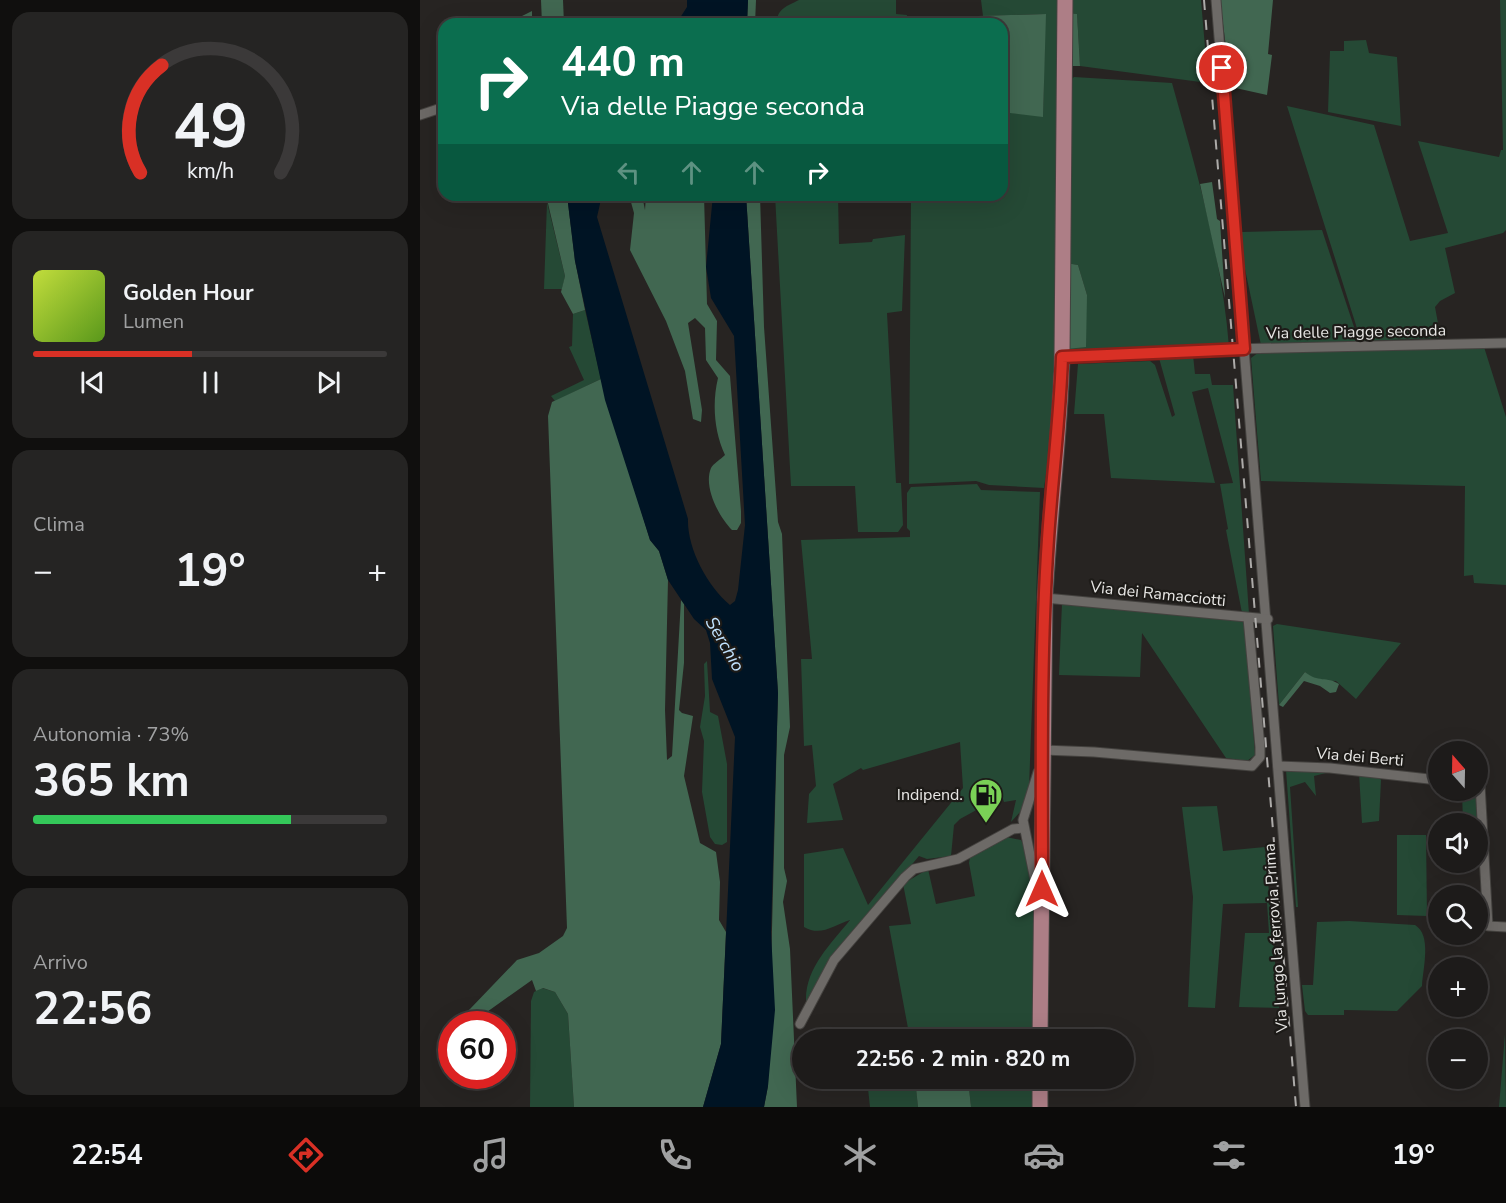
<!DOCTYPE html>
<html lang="it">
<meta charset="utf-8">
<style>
body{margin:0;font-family:"Nunito Sans",sans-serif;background:#252423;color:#f1f3f6;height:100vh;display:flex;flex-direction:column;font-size:22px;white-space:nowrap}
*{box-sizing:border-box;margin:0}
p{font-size:20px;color:#a0a1a2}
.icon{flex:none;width:33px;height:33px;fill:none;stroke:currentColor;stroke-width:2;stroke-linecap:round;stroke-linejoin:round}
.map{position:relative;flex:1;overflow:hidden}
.side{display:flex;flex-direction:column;gap:12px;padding:12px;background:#100f0e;width:420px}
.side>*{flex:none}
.banner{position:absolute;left:18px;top:18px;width:570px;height:183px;border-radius:18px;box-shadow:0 6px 24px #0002,0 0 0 2px #3b3939;background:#0b6e4f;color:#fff;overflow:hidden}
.needle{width:39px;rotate:340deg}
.tools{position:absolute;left:1008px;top:741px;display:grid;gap:12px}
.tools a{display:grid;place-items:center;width:60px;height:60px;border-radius:50%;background:#1d1b1a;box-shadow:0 6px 24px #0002,0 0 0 2px #3b3939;font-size:30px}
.speed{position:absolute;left:18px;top:1011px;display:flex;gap:12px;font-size:30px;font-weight:700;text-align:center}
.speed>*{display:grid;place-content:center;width:78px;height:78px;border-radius:50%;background:#1d1b1a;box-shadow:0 6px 24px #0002,0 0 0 2px #3b3939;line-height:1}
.speed .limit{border:9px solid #d22;background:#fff;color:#111}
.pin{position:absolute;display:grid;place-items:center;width:51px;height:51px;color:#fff;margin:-26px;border:3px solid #fff;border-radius:50%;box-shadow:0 2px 6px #0007}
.me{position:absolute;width:66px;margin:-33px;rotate:0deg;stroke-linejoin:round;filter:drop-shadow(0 0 4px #0008)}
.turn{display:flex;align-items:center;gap:21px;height:126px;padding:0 24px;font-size:27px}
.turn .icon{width:78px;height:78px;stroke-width:2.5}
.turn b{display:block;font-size:42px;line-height:51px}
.lanes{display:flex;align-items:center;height:57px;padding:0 24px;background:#0003;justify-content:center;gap:30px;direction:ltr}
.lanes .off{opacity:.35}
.big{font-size:45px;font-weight:700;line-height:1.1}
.side .widget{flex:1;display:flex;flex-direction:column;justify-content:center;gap:9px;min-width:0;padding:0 21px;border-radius:18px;background:#252423}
.side .dial{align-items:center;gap:0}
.dial svg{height:156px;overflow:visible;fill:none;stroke:#3b3939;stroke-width:7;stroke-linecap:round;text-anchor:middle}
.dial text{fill:#f1f3f6;stroke:none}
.song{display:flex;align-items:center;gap:18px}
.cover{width:72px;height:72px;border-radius:9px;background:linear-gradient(135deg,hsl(70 70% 55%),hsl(90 70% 35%))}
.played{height:6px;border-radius:3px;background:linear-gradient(90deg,#d93025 45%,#3b3939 45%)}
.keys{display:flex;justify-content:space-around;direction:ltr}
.heat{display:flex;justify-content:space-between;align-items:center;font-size:33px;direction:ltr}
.charge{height:9px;border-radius:4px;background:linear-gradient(90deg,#34c759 73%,#3b3939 0)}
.trip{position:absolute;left:372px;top:1029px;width:342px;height:60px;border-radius:30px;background:#1d1b1a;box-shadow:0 6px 24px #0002,0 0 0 2px #3b3939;font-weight:700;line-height:60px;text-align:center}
.tab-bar{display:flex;height:96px;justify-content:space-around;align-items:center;background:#0c0b0a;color:#a0a1a2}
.tab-bar .icon{width:42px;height:42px}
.tab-bar .current{color:#d93025}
.tab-bar b{font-size:27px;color:#f1f3f6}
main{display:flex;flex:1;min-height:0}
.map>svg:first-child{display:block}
.green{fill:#254935}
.forest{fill:#416751}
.water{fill:#001424}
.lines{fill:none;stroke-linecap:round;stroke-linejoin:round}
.minor-casing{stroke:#44423f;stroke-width:11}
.primary-casing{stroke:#44423f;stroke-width:17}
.minor{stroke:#6d6a67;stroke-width:9}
.primary{stroke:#ad7e86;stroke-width:15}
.rail{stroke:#adaba9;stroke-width:2;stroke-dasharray:10 10;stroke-linecap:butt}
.route-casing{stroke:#8d1f18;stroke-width:15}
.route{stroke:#d93025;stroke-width:10}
.labels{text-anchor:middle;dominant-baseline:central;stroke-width:4.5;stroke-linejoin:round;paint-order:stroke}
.street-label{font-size:16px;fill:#e8e7e5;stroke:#1d1b18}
.poi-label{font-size:16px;fill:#e8e7e5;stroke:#1d1b18;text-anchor:end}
.water-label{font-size:18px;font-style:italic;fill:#c1e3ff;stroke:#1d1b18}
</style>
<main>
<section class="side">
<div class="widget dial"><svg viewBox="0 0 100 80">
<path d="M14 69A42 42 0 1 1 86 69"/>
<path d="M14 69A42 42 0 0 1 25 14" stroke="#d93025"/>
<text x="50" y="56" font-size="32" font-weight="700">49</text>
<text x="50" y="72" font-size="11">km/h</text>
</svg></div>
<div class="widget">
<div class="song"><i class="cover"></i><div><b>Golden Hour</b><p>Lumen</p></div></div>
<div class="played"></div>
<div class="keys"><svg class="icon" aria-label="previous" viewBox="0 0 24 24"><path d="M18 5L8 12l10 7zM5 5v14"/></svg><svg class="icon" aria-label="pause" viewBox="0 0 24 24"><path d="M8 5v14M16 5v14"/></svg><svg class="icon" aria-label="next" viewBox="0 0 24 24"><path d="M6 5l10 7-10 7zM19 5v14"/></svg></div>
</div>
<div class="widget"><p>Clima</p>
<div class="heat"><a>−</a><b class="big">19°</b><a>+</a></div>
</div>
<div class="widget"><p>Autonomia · 73%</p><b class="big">365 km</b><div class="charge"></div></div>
<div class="widget"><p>Arrivo</p><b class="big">22:56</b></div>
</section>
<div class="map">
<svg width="1086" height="1107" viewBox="0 0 1086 1107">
<rect width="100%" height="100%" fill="#272422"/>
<!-- green -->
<g class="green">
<path d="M 379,0 L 476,0 L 476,14 L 487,15 L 486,24 L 357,24 C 356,9 367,6 379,0 Z"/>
<polygon points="561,0 638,0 634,419 624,488 569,485 556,481 489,484 491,195 582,195 582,112 623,116 625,14 563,16"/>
<polygon points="649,0 781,0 788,83 660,66 657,14 648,13"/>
<polygon points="1080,0 1086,0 1086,230 1083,233 1025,248 1035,293 1020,301 1015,307 1020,334 1018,338 941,341 867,106 954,125 990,241 1028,233 998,141 1079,157 1081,150 1083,150"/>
<polygon points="946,40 949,53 977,57 981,126 908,112 910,51 924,51 924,41"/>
<path d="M 654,77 L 752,83 C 776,170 802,256 809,347 L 651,353 L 647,349 L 667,295 L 658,265 L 646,263 L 650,81 Z"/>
<polygon points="355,195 418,195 419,244 452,242 453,239 485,235 482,311 467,313 476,483 481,483 483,525 478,532 438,532 435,486 371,486"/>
<polygon points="127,202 145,276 142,289 124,289"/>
<polygon points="902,230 939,342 841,345 822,255 822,232"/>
<polygon points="165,310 181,379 135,401 131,396 164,380 149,347 152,346 153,314"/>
<polygon points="1064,347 1086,417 1086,585 1054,583 1053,575 1044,576 1045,486 841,481 831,358 839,352"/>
<polygon points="773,355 775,374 790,374 792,385 813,385 829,614 822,613 806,530 808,529 800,484 813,483 788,388 772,392 795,483 691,478 684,414 654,414 658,364 730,361 735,365 752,417 755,415 739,358"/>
<path d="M 557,484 L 561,490 L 620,492 L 609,788 L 601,811 L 591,822 L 596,800 L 584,802 L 582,796 L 540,819 L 534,825 L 531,856 L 507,859 L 499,856 L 407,965 L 390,1001 L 386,1001 C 385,968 411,944 430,920 C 414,925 401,937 384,927 L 384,854 L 423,848 L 448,905 L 543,788 L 540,742 L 443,770 L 441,768 L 413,784 L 423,820 L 387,823 L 389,794 L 396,786 L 392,745 L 384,746 L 381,659 L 392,659 L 381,540 L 490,537 L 490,531 L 487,528 L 487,493 L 491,487 Z"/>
<polygon points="642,603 825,619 835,755 827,761 806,758 722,633 720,677 639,675"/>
<polygon points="857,624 981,643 936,699 916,681 894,680 885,672 859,705 853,626"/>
<polygon points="287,661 290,712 298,716 307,764 307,842 302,845 295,844 290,837 282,792 284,741 280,727 285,696 284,664"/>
<polygon points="866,770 910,772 894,776 896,796 885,782 870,787 878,907 876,907"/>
<polygon points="939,773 959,777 961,780 959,821 942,823"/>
<polygon points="1042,791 1057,791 1062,853 1058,853 1058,824 1043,823"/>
<polygon points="797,806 803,851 845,847 859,1008 819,1007 825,933 849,933 847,903 803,904 795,1008 768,1007 773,897 762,807"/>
<polygon points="977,835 1006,835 1007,916 977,915"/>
<polygon points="586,837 601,840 604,846 616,898 614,1039 490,1039 469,926 491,924 483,884 508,869 516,904 555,896 549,863 550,857"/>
<path d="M 929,921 L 995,925 C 1012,935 1003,968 1002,986 L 977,1011 L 924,1010 L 924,1015 L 888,1015 L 885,1011 L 882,985 L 893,985 L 897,922 Z"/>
<polygon points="122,988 135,992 148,1014 154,1107 110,1107 111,1001 114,992"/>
<polygon points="1085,1034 1086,1107 1079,1107"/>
<polygon points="447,1079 495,1079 498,1107 450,1107"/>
<polygon points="548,1079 614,1079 614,1107 551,1107"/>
</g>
<!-- forest -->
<g class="forest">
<polygon points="121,0 143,0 144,24 122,24"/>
<polygon points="328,0 336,0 335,24 327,24"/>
<polygon points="800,0 853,0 848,54 852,55 847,95 811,87"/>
<polygon points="112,11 112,24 63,24 63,20 92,21"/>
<polygon points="648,13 657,14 660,66 648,66"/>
<polygon points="626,14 623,117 582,112 582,24 495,24 495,18"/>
<polygon points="792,182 797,219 800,221 805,298 780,184"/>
<polygon points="126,195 147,195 155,261 165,310 153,314 141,292 145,276"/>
<path d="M 209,195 L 222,195 L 225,210 L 226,195 L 284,195 L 287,304 L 297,321 L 296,360 L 310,376 L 321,511 L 321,523 L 317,530 L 312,530 C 299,517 283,487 291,468 C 293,464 301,459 305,455 C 294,432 292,403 298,378 L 286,360 L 285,328 L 275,318 L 268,323 L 282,410 L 281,422 L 273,419 L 265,371 L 246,321 L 210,250 L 214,213 Z"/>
<polygon points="326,195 340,195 344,327 358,522 362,534 370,727 364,755 364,868 367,881 363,902 370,949 377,1107 344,1107 348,1086 358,693"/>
<polygon points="646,263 658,265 667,295 666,347 647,349"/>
<polygon points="181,379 230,540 239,551 248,580 245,710 247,760 252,756 261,600 264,604 264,663 259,710 262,713 273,716 264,776 280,843 296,852 300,882 299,920 306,932 301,1044 283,1107 154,1107 148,1014 135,992 123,988 116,991 112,980 50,1024 32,1024 31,1036 28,1034 27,1027 50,1009 97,960 119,953 143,936 147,928 128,416 132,402"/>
<path d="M 885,672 C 898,683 907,676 919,684 L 916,692 L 910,693 L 900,686 L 884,681 L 863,707 L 859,705 Z"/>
<polygon points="495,1079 548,1079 551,1107 498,1107"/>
</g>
<!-- water -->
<g class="water">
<polygon points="267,0 328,0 327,24 256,24 267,7"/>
<path d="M 147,195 L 182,195 L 177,217 L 268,519 C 267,548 287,586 310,605 L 315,601 L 318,590 L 325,525 L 314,336 L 291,298 L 286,267 L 293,195 L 326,195 L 358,693 L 351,932 L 355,1010 L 348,1086 L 344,1107 L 283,1107 L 301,1044 L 315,737 L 292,679 L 290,643 L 286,630 L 274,619 L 248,580 L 239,551 L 230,540 L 185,400 L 155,261 Z"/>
</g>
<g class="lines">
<!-- minor casing -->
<g class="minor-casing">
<g id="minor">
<polyline points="796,0 885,1107"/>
<polyline points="0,115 24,107"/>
<polyline points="642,357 812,349 1086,343"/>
<polyline points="625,598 848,619"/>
<polyline points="623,750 674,752 832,766 840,757 840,747 828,618"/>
<polyline points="858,766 910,768 1018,780"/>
<polyline points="618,772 603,820 615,880 619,885"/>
<polyline points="1058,784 1060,784 1068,926 1086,927"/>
<polyline points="380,1024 414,960 485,877 494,869 538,859 593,829 603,828"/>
</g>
</g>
<!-- primary casing -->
<g class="primary-casing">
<g id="primary">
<path d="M 620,1040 L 625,598 C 629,517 640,438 642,357 L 645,0"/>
<polyline points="620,1107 620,1078"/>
</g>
</g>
<!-- minor -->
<use href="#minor" class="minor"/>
<!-- primary -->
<use href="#primary" class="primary"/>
<!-- rail -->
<polyline class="rail" points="784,0 876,1107"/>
</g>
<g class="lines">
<!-- route casing -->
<g class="route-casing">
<path id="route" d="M 622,889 C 622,772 620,655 628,539 C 632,478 640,418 642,357 L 824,349 L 802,68"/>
</g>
<!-- route -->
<use href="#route" class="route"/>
</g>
<!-- icons -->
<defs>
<g id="fuel-pin" transform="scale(1.725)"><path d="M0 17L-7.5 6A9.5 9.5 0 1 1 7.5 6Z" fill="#7ad156" stroke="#1d1b18"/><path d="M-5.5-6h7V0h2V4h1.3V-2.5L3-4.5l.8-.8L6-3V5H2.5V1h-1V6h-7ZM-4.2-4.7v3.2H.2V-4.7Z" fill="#111"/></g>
</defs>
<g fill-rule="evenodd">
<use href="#fuel-pin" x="566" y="795"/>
</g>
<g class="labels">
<!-- street labels -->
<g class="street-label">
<text transform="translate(936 332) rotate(-1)">Via delle Piagge seconda</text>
<text transform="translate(738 594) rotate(6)">Via dei Ramacciotti</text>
<text transform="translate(940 757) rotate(5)">Via dei Berti</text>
<text transform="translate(856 938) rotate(-94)">Via lungo la ferrovia Prima</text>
</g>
<!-- poi labels -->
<g class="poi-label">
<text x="543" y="795">Indipend.</text>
</g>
<!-- water labels -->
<g class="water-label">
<text transform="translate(305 644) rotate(60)">Serchio</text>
</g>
</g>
</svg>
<div class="tools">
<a><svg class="needle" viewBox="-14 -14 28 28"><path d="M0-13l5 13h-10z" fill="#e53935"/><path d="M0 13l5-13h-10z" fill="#a0a1a2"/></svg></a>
<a><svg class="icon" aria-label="sound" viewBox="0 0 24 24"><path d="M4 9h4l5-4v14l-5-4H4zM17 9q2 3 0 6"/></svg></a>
<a><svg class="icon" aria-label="search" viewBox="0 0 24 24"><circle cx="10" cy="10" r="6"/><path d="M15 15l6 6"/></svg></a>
<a>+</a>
<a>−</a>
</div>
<div class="speed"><div class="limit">60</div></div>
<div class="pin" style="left:802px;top:68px;background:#d93025"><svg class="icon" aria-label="arrive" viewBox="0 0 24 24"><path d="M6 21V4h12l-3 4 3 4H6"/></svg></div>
<svg class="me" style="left:622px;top:889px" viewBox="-20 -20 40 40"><path d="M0-17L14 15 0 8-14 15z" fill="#d93025" stroke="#fff" stroke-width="4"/></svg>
<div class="trip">22:56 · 2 min · 820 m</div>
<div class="banner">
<div class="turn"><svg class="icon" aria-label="right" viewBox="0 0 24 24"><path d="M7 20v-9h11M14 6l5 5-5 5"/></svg><div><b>440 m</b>Via delle Piagge seconda</div></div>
<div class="lanes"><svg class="icon off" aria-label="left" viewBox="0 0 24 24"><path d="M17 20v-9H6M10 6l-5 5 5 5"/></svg><svg class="icon off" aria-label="ahead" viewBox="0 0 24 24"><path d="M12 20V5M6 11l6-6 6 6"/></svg><svg class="icon off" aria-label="ahead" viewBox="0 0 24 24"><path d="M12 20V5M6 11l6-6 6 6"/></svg><svg class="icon" aria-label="right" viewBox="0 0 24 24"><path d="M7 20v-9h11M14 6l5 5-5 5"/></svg></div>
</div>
</div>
</main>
<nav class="tab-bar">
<b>22:54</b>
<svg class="icon current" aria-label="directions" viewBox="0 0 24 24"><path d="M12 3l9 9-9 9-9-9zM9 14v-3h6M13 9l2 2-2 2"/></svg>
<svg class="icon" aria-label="music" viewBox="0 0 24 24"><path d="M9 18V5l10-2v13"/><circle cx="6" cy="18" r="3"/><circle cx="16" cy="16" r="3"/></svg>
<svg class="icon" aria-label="phone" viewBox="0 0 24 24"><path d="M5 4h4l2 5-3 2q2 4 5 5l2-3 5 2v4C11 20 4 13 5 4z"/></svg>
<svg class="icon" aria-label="climate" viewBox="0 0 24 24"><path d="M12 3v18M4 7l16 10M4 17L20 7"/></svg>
<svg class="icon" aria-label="car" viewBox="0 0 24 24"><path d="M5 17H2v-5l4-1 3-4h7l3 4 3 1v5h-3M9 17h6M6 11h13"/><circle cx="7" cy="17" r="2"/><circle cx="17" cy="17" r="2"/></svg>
<svg class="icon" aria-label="filters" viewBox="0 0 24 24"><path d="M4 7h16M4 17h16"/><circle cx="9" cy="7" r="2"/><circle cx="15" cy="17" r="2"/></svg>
<b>19°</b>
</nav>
